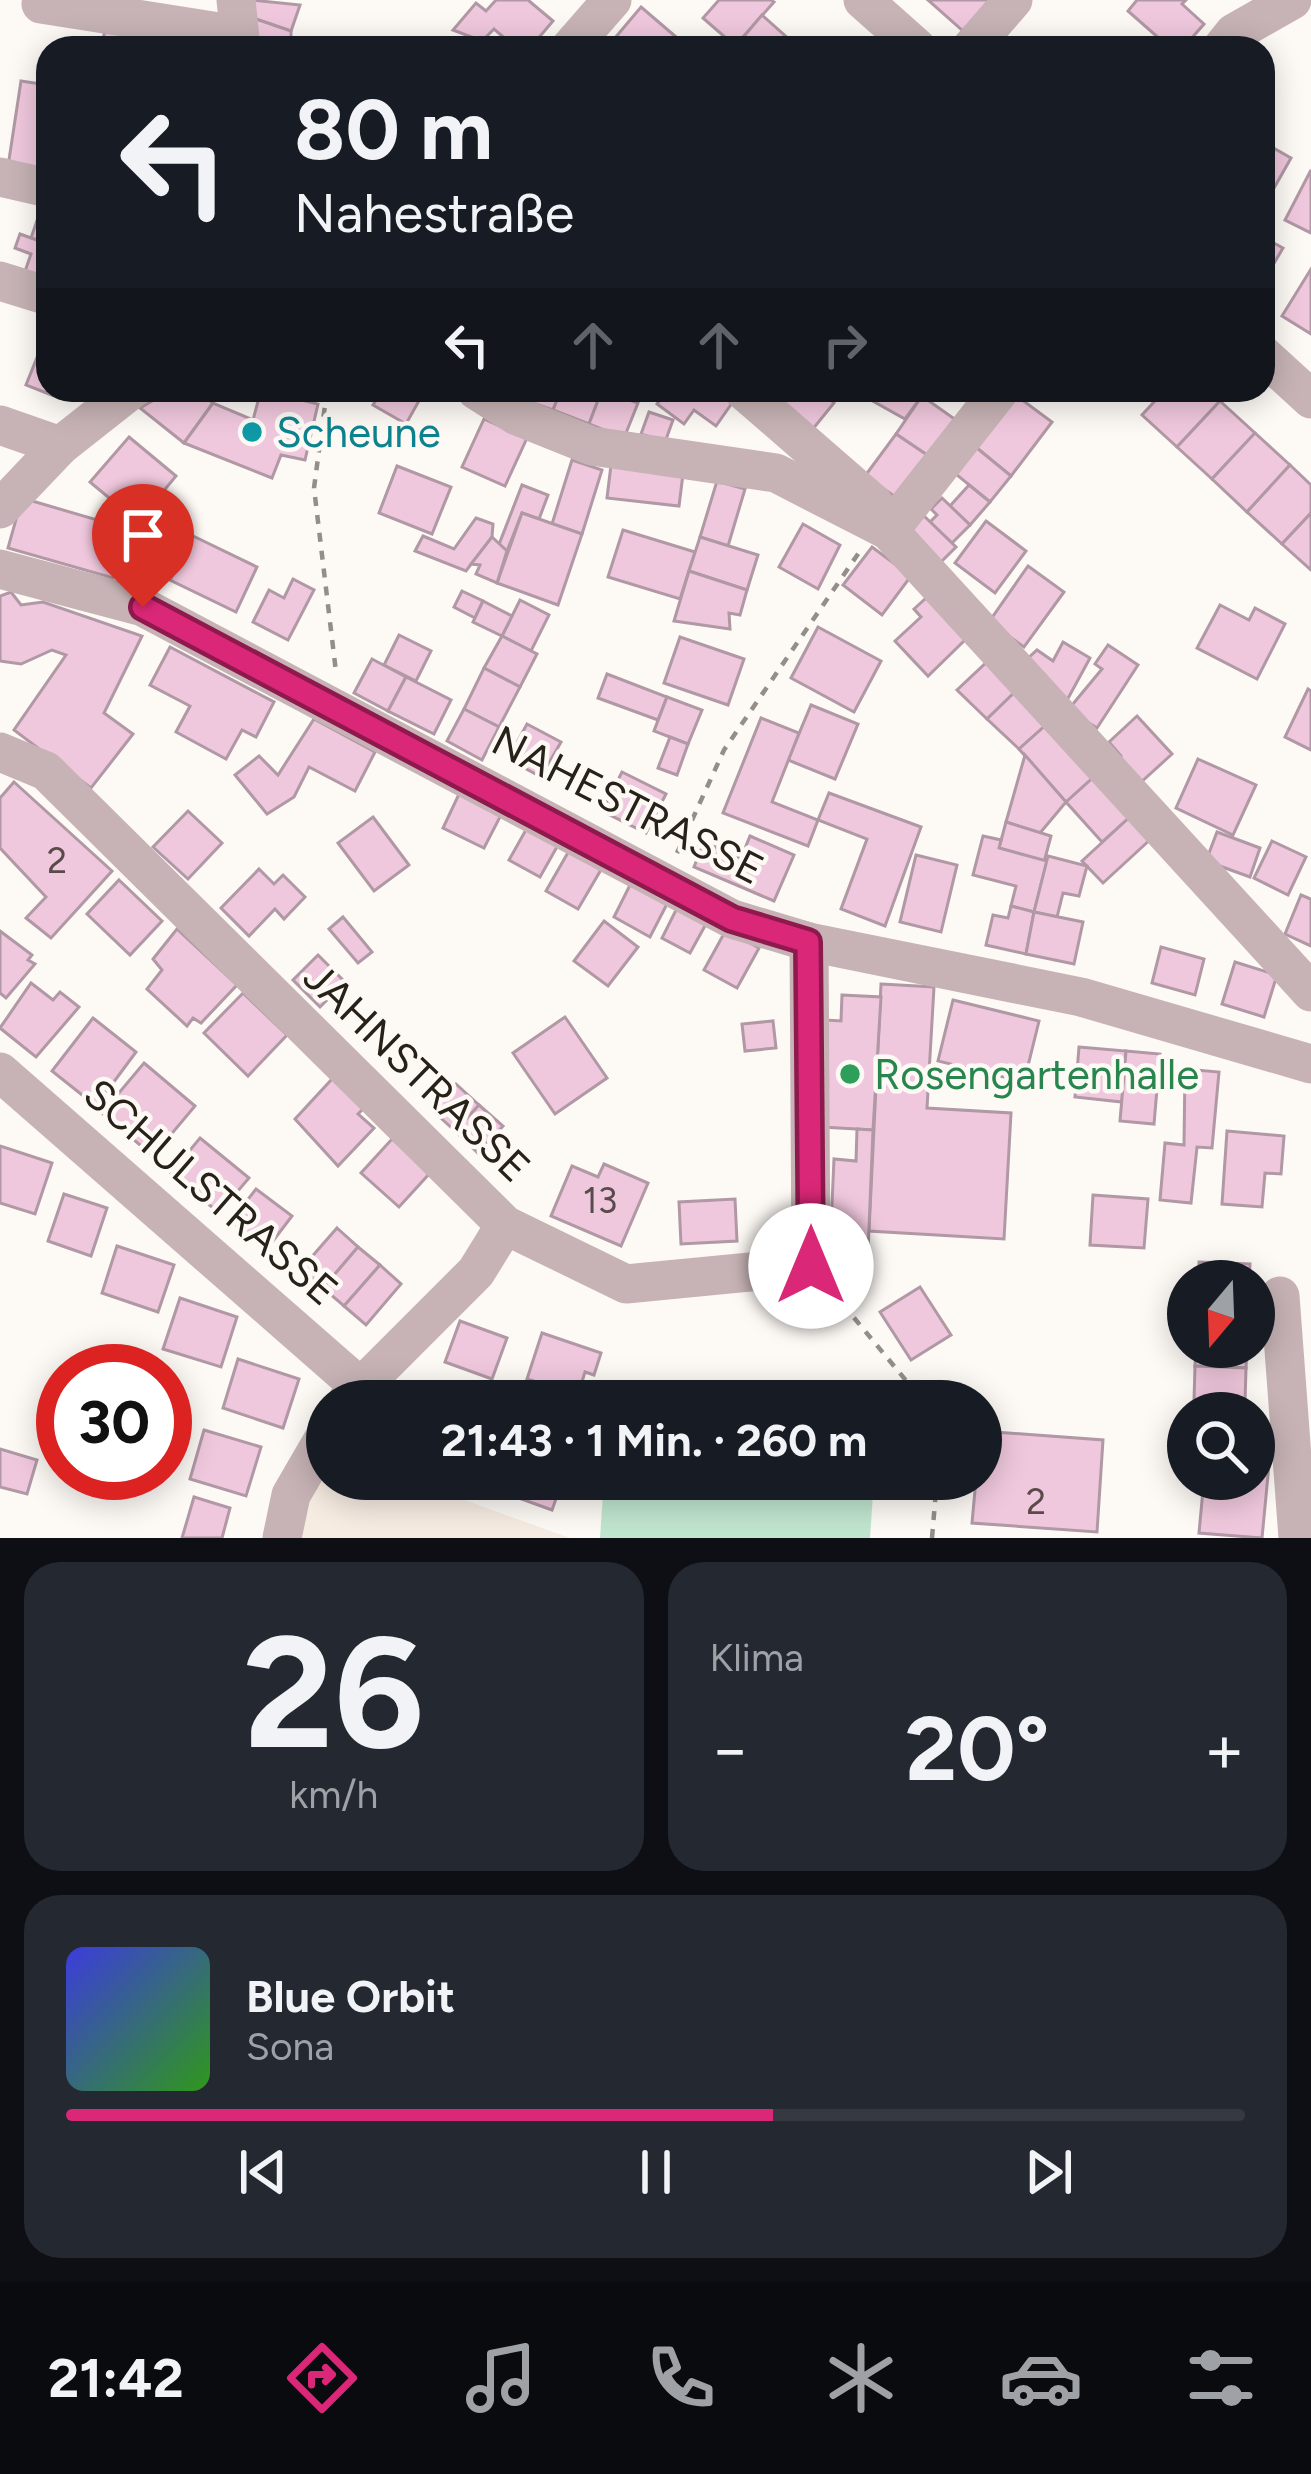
<!DOCTYPE html>
<html lang="de">
<meta charset="utf-8">
<style>
body{margin:0;font-family:Figtree,sans-serif;background:#242831;color:#f1f3f6;height:100vh;display:flex;flex-direction:column;font-size:45px;white-space:nowrap}
*{box-sizing:border-box;margin:0}
p{font-size:39px;color:#9ea1a6}
.icon{flex:none;width:66px;height:66px;fill:none;stroke:currentColor;stroke-width:2;stroke-linecap:round;stroke-linejoin:round}
.map{position:relative;height:1538px;overflow:hidden}
.panel{display:flex;flex-direction:column;gap:24px;padding:24px;background:#0d0f14;flex:1}
.panel>*{flex:none}
.top-card{position:absolute;left:36px;top:36px;width:1239px;height:366px;border-radius:36px;box-shadow:0 6px 30px #0003;background:#171b24;color:#f1f3f6;overflow:hidden}
.needle{width:78px;rotate:199deg}
.controls{position:absolute;left:1167px;top:1260px;display:grid;gap:24px}
.controls a{display:grid;place-items:center;width:108px;height:108px;border-radius:50%;background:#171b24;box-shadow:0 6px 30px #0003;font-size:60px}
.speed{position:absolute;left:36px;top:1344px;display:flex;gap:24px;font-size:60px;font-weight:700;text-align:center}
.speed>*{display:grid;place-content:center;width:156px;height:156px;border-radius:50%;background:#171b24;box-shadow:0 6px 30px #0003;line-height:1}
.speed .limit{border:18px solid #d22;background:#fff;color:#111}
.pin{position:absolute;display:grid;place-items:center;width:102px;height:102px;color:#fff;margin:-123px -51px;border-radius:50% 50% 50% 0;rotate:-45deg;box-shadow:0 0 12px #0007}
.pin .icon{rotate:45deg}
.me{position:absolute;width:132px;margin:-66px;rotate:0deg;stroke-linejoin:round;filter:drop-shadow(0 0 9px #0008)}
.turn{display:flex;align-items:center;gap:42px;height:252px;padding:0 60px;font-size:54px}
.turn .icon{width:156px;height:156px;stroke-width:2.5}
.turn b{display:block;font-size:84px;line-height:102px}
.lanes{display:flex;align-items:center;height:114px;padding:0 60px;background:#0003;justify-content:center;gap:60px;direction:ltr}
.lanes .off{opacity:.35}
.big{font-size:90px;font-weight:700;line-height:1.1}
.panel .tile{flex:1;display:flex;flex-direction:column;justify-content:center;gap:18px;min-width:0;padding:0 42px;border-radius:36px;background:#242831}
.panel .dial{align-items:center;gap:0}
.dial b{font-size:156px;line-height:1}
.song{display:flex;align-items:center;gap:36px}
.cover{width:144px;height:144px;border-radius:18px;background:linear-gradient(135deg,hsl(240 70% 55%),hsl(110 70% 35%))}
.played{height:12px;border-radius:6px;background:linear-gradient(90deg,#db2777 60%,#363941 60%)}
.keys{display:flex;justify-content:space-around;direction:ltr}
.heat{display:flex;justify-content:space-between;align-items:center;font-size:66px;direction:ltr}
.panel .tiles{flex:1;display:grid;gap:24px;grid-template-columns:1fr 1fr}
.tile:last-child{grid-column:span 2}
.trip{position:absolute;left:306px;top:1380px;width:696px;height:120px;border-radius:60px;background:#171b24;box-shadow:0 6px 30px #0003;font-weight:700;line-height:120px;text-align:center}
.menu{display:flex;height:192px;justify-content:space-around;align-items:center;background:#090b0e;color:#9ea1a6}
.menu .icon{width:84px;height:84px}
.menu .active{color:#db2777}
.menu b{font-size:54px;color:#f1f3f6}
.map>svg:first-child{display:block}
.built{fill:#f7ece2}
.green{fill:#c0e5cf}
.building{fill:#f0c8dd;stroke:#b098a4;stroke-width:3}
.lines{fill:none;stroke-linecap:round;stroke-linejoin:round}
.path{stroke:#938e88;stroke-width:4.5;stroke-dasharray:9 9;stroke-linecap:butt}
.minor{stroke:#c7b3b5;stroke-width:39}
.route-casing{stroke:#8e194d;stroke-width:30}
.route{stroke:#db2777;stroke-width:21}
.culture-dot{fill:#0f9aa8;stroke:#fdf9f5;stroke-width:4.5}
.leisure-dot{fill:#2e9e5b;stroke:#fdf9f5;stroke-width:4.5}
.labels{text-anchor:middle;dominant-baseline:central;stroke-width:9;stroke-linejoin:round;paint-order:stroke}
.number-label{font-size:36px;fill:#5a4b4b}
.culture-label{font-size:42px;fill:#0d838f;stroke:#fdf9f5;text-anchor:start}
.street-label{font-size:42px;fill:#28211a;stroke:#fdf9f5}
.leisure-label{font-size:42px;fill:#27864d;stroke:#fdf9f5;text-anchor:start}
</style>
<div class="map">
<svg width="1311" height="1538" viewBox="0 0 1311 1538">
<rect width="100%" height="100%" fill="#fdf9f5"/>
<!-- built -->
<polygon class="built" points="327,1453 327,1479 406,1479 570,1538 291,1538"/>
<!-- green -->
<polygon class="green" points="604,1479 874,1479 870,1538 600,1538"/>
<!-- building -->
<g class="building">
<polygon points="251,0 300,5 291,31 253,18"/>
<polygon points="496,0 528,0 553,21 530,48 516,48 494,29 482,41 453,30 476,3 486,11"/>
<polygon points="719,0 771,0 774,2 735,46 703,18"/>
<polygon points="928,0 991,0 963,31"/>
<polygon points="1137,0 1186,0 1182,4 1204,24 1183,48 1170,48 1128,11"/>
<polygon points="641,7 689,48 613,48 609,45"/>
<polygon points="762,15 791,41 785,48 734,48"/>
<polygon points="253,18 291,31 291,48 251,48"/>
<polygon points="106,26 145,34 142,48 101,48"/>
<polygon points="21,81 48,85 48,179 7,173"/>
<polygon points="1263,142 1291,158 1265,204 1263,203"/>
<polygon points="1311,170 1311,233 1285,220"/>
<polygon points="44,200 48,201 48,244 31,238"/>
<polygon points="20,234 48,244 48,289 22,280 31,254 15,248"/>
<polygon points="1263,237 1283,248 1263,282"/>
<polygon points="1311,269 1311,334 1282,316"/>
<polygon points="40,350 48,353 48,390 62,390 59,398 26,385"/>
<polygon points="171,390 196,390 213,403 184,443 140,408"/>
<polygon points="261,390 318,404 305,460 281,455 272,478 184,443 213,403 253,420"/>
<polygon points="382,390 425,390 406,424 373,405"/>
<polygon points="527,390 561,390 553,410 524,400"/>
<polygon points="561,390 602,390 589,424 553,410"/>
<polygon points="602,390 638,403 624,438 589,424"/>
<polygon points="660,390 734,390 739,393 716,426 694,410 684,424 657,404 665,393"/>
<polygon points="767,390 820,390 834,403 812,430"/>
<polygon points="853,390 911,390 922,396 905,419"/>
<polygon points="1165,390 1208,390 1220,401 1177,447 1142,415"/>
<polygon points="1010,391 1052,422 1011,476 972,444"/>
<polygon points="922,396 956,420 930,457 896,434"/>
<polygon points="1220,401 1255,433 1212,479 1177,447"/>
<polygon points="649,412 673,420 665,442 641,434"/>
<polygon points="484,419 527,438 505,486 462,467"/>
<polygon points="1255,433 1290,465 1247,512 1212,479"/>
<polygon points="896,434 930,457 900,500 865,476"/>
<polygon points="129,437 176,476 138,522 90,482"/>
<polygon points="972,444 1011,476 990,502 946,466"/>
<polygon points="572,460 602,470 582,534 552,524"/>
<polygon points="611,465 683,474 679,506 607,498"/>
<polygon points="1290,465 1311,485 1311,513 1282,544 1247,512"/>
<polygon points="397,466 451,487 432,534 379,513"/>
<polygon points="717,481 745,489 728,546 700,537"/>
<polygon points="522,485 548,495 539,519 522,513 507,551 498,547"/>
<polygon points="969,485 990,502 970,525 950,506"/>
<polygon points="22,498 128,529 124,543 136,547 128,575 115,571 113,578 8,548"/>
<polygon points="942,498 970,525 952,543 930,522 937,515 931,509"/>
<polygon points="522,513 582,534 558,605 497,583"/>
<polygon points="1311,513 1311,570 1282,544"/>
<polygon points="922,514 956,547 940,563 906,530"/>
<polygon points="476,518 493,524 492,537 466,571 415,551 423,536 454,549"/>
<polygon points="986,521 1026,551 995,593 955,563"/>
<polygon points="803,524 840,545 818,589 779,567"/>
<polygon points="623,530 695,552 680,599 608,577"/>
<polygon points="191,535 257,567 236,612 170,580"/>
<polygon points="492,537 507,551 497,583 476,574 480,565 471,564"/>
<polygon points="700,537 758,555 747,590 689,571"/>
<polygon points="872,547 911,576 882,615 843,585"/>
<polygon points="1028,566 1064,592 1024,647 989,622"/>
<polygon points="689,571 747,590 740,615 729,613 730,629 674,621"/>
<polygon points="293,579 314,590 288,640 253,622 269,590 284,598"/>
<polygon points="462,591 483,601 475,618 454,607"/>
<polygon points="11,592 21,605 43,602 142,636 104,713 133,734 91,788 14,730 66,655 52,650 21,664 0,661 0,596"/>
<polygon points="926,598 965,640 928,676 895,641 921,617 914,609"/>
<polygon points="520,600 549,615 531,651 502,636"/>
<polygon points="483,601 512,616 502,636 473,622"/>
<polygon points="1220,605 1249,620 1255,608 1285,624 1257,679 1197,648"/>
<polygon points="818,627 881,661 854,712 791,678"/>
<polygon points="399,635 431,651 416,681 384,665"/>
<polygon points="502,636 537,654 520,687 484,668"/>
<polygon points="680,637 744,659 728,705 664,683"/>
<polygon points="1063,642 1090,658 1066,702 1025,661 1037,650 1053,661"/>
<polygon points="1108,645 1138,665 1097,728 1068,710 1102,669 1095,664"/>
<polygon points="170,647 274,702 256,737 242,730 226,759 176,732 190,706 150,685"/>
<polygon points="372,659 406,677 388,711 354,693"/>
<polygon points="989,660 1016,691 987,719 957,690"/>
<polygon points="484,668 520,687 499,727 464,709"/>
<polygon points="607,674 667,697 658,720 598,698"/>
<polygon points="406,677 451,700 434,734 388,711"/>
<polygon points="1308,689 1311,691 1311,750 1285,737"/>
<polygon points="1016,691 1047,724 1019,749 987,719"/>
<polygon points="667,697 702,710 688,744 654,731"/>
<polygon points="811,705 858,724 835,779 788,760"/>
<polygon points="464,709 499,727 482,760 447,741"/>
<polygon points="1137,716 1172,754 1138,785 1116,761 1121,756 1109,742"/>
<polygon points="761,718 799,733 772,802 818,820 808,846 723,813"/>
<polygon points="314,719 375,752 355,791 309,767 294,797 267,814 235,775 259,756 278,775"/>
<polygon points="527,724 561,742 541,777 508,759"/>
<polygon points="1047,724 1096,775 1066,802 1019,749"/>
<polygon points="670,737 688,744 677,775 658,768"/>
<polygon points="1025,755 1066,802 1040,833 1006,822"/>
<polygon points="1198,759 1256,785 1233,835 1176,808"/>
<polygon points="622,772 666,794 646,833 602,811"/>
<polygon points="1096,775 1132,815 1102,842 1066,802"/>
<polygon points="14,782 112,871 51,938 26,918 46,897 0,848 0,798"/>
<polygon points="829,793 921,827 885,926 841,909 867,839 818,820"/>
<polygon points="459,794 501,815 484,848 443,828"/>
<polygon points="188,811 222,843 188,879 153,847"/>
<polygon points="1132,815 1153,837 1103,883 1082,861"/>
<polygon points="373,817 409,865 374,891 338,843"/>
<polygon points="1006,822 1051,836 1044,862 999,848"/>
<polygon points="527,828 558,845 540,877 509,860"/>
<polygon points="1217,832 1260,848 1250,877 1206,861"/>
<polygon points="750,836 794,855 774,901 694,867 704,842 741,858"/>
<polygon points="983,836 1001,840 999,848 1047,861 1034,912 1011,906 1016,886 973,875"/>
<polygon points="1272,841 1306,857 1288,895 1254,878"/>
<polygon points="570,849 602,868 578,909 546,891"/>
<polygon points="916,855 957,865 941,932 900,922"/>
<polygon points="1048,856 1087,866 1079,896 1063,893 1057,917 1034,912"/>
<polygon points="259,869 274,884 283,875 305,897 284,919 275,909 249,936 221,908"/>
<polygon points="119,880 162,921 130,955 87,914"/>
<polygon points="631,883 667,904 650,937 614,917"/>
<polygon points="1301,895 1311,899 1311,946 1285,934"/>
<polygon points="1011,906 1034,912 1026,954 986,945 993,915 1008,918"/>
<polygon points="677,908 706,924 690,953 662,938"/>
<polygon points="1034,912 1083,922 1074,964 1026,954"/>
<polygon points="343,917 372,952 358,963 329,929"/>
<polygon points="604,921 638,947 608,986 574,961"/>
<polygon points="177,929 237,985 201,1023 193,1018 187,1026 147,989 162,970 153,959"/>
<polygon points="726,930 759,948 737,988 704,970"/>
<polygon points="0,931 32,955 28,960 35,964 6,998 0,993"/>
<polygon points="1161,947 1204,959 1195,995 1152,983"/>
<polygon points="318,955 345,982 320,1007 293,980"/>
<polygon points="1235,962 1277,975 1264,1017 1222,1004"/>
<polygon points="31,983 53,1000 60,992 79,1007 36,1057 0,1028"/>
<polygon points="881,984 934,987 927,1108 1011,1113 1004,1239 869,1231"/>
<polygon points="243,993 287,1035 248,1076 204,1033"/>
<polygon points="842,995 881,997 873,1130 822,1127 827,1020 841,1021"/>
<polygon points="953,1000 1039,1021 1024,1082 938,1061"/>
<polygon points="565,1017 607,1078 555,1114 513,1053"/>
<polygon points="93,1018 136,1052 96,1106 52,1071"/>
<polygon points="773,1021 776,1048 745,1051 742,1024"/>
<polygon points="1079,1047 1126,1051 1122,1102 1075,1097"/>
<polygon points="1126,1051 1160,1054 1154,1124 1120,1121"/>
<polygon points="144,1063 195,1106 153,1156 102,1113"/>
<polygon points="1185,1069 1219,1072 1212,1148 1197,1147 1191,1203 1160,1200 1165,1143 1184,1145"/>
<polygon points="333,1078 364,1108 358,1114 374,1128 338,1166 295,1119"/>
<polygon points="456,1084 479,1105 455,1131 432,1110"/>
<polygon points="479,1105 503,1126 478,1153 455,1131"/>
<polygon points="857,1129 873,1130 868,1252 830,1250 834,1159 856,1161"/>
<polygon points="1227,1131 1284,1136 1281,1174 1265,1173 1262,1207 1222,1204"/>
<polygon points="200,1138 249,1178 219,1213 171,1173"/>
<polygon points="392,1139 430,1173 399,1207 361,1173"/>
<polygon points="0,1146 52,1163 35,1214 0,1203"/>
<polygon points="604,1164 648,1183 621,1246 551,1216 572,1166 598,1177"/>
<polygon points="256,1189 292,1216 267,1249 231,1221"/>
<polygon points="64,1194 107,1208 91,1256 48,1241"/>
<polygon points="1093,1195 1148,1199 1144,1248 1090,1245"/>
<polygon points="735,1199 737,1241 681,1244 679,1202"/>
<polygon points="337,1228 358,1247 323,1288 301,1269"/>
<polygon points="117,1246 174,1265 158,1312 102,1293"/>
<polygon points="358,1247 380,1265 344,1306 323,1288"/>
<polygon points="1199,1262 1250,1264 1249,1281 1198,1281"/>
<polygon points="380,1265 401,1284 366,1325 344,1306"/>
<polygon points="920,1287 951,1335 911,1360 880,1312"/>
<polygon points="180,1298 237,1317 221,1367 163,1349"/>
<polygon points="460,1321 507,1338 492,1379 445,1362"/>
<polygon points="542,1333 601,1353 594,1375 585,1372 578,1395 527,1379"/>
<polygon points="1196,1347 1247,1347 1246,1368 1195,1366"/>
<polygon points="238,1359 299,1379 283,1428 223,1408"/>
<polygon points="1195,1366 1246,1368 1245,1403 1194,1401"/>
<polygon points="204,1430 261,1447 246,1496 190,1479"/>
<polygon points="981,1431 1103,1440 1097,1532 972,1523 976,1479 981,1479"/>
<polygon points="1254,1431 1272,1433 1262,1538 1199,1533 1204,1479 1254,1479"/>
<polygon points="0,1449 37,1460 27,1494 0,1487"/>
<polygon points="494,1479 563,1479 552,1510 491,1488"/>
<polygon points="194,1497 230,1508 222,1538 182,1538"/>
</g>
<g class="lines">
<!-- path -->
<g class="path">
<polyline points="327,390 314,488 336,672"/>
<polyline points="677,853 724,750 860,551"/>
<polyline points="831,1290 923,1401"/>
<polyline points="932,1538 937,1479"/>
</g>
<!-- minor -->
<g class="minor">
<polyline points="236,0 241,48"/>
<polyline points="863,0 917,48"/>
<polyline points="41,4 238,35"/>
<polyline points="570,48 612,0"/>
<polyline points="971,48 1013,0"/>
<polyline points="1222,48 1234,33 1292,0"/>
<polyline points="0,177 48,188"/>
<polyline points="0,281 48,296"/>
<polyline points="1263,355 1311,399"/>
<polyline points="476,390 517,416 592,446 776,473 889,531 1000,390"/>
<polyline points="743,390 873,503 889,531 1311,992"/>
<polyline points="0,425 60,446"/>
<polyline points="0,509 60,446 131,390"/>
<polyline points="0,569 143,607 732,919 809,942 1081,997 1311,1064"/>
<polyline points="0,752 46,771 505,1225 626,1284 811,1266 809,942"/>
<polyline points="0,1072 359,1386"/>
<polyline points="1280,1296 1298,1538"/>
<polyline points="347,1401 476,1272 505,1225"/>
<polyline points="282,1538 291,1495 327,1433"/>
</g>
</g>
<g class="lines">
<!-- route casing -->
<g class="route-casing">
<polyline id="route" points="143,607 732,919 808,942 811,1266"/>
</g>
<!-- route -->
<use href="#route" class="route"/>
</g>
<!-- markers -->
<circle class="culture-dot" cx="252" cy="432" r="12"/>
<circle class="leisure-dot" cx="850" cy="1074" r="12"/>
<g class="labels">
<!-- number labels -->
<g class="number-label">
<text x="57" y="860">2</text>
<text x="600" y="1200">13</text>
<text x="1036" y="1501">2</text>
</g>
<!-- culture labels -->
<g class="culture-label">
<text x="276" y="432">Scheune</text>
</g>
<!-- street labels -->
<g class="street-label">
<text transform="translate(628 805) rotate(27)">NAHESTRASSE</text>
<text transform="translate(417 1072) rotate(44)">JAHNSTRASSE</text>
<text transform="translate(211 1192) rotate(41)">SCHULSTRASSE</text>
</g>
<!-- leisure labels -->
<g class="leisure-label">
<text x="874" y="1074">Rosengartenhalle</text>
</g>
</g>
</svg>
<div class="controls">
<a><svg class="needle" viewBox="-14 -14 28 28"><path d="M0-13l5 13h-10z" fill="#e53935"/><path d="M0 13l5-13h-10z" fill="#9ea1a6"/></svg></a>
<a><svg class="icon" aria-label="search" viewBox="0 0 24 24"><circle cx="10" cy="10" r="6"/><path d="M15 15l6 6"/></svg></a>
</div>
<div class="speed"><div class="limit">30</div></div>
<div class="pin" style="left:143px;top:607px;background:#d93025"><svg class="icon" aria-label="arrive" viewBox="0 0 24 24"><path d="M6 21V4h12l-3 4 3 4H6"/></svg></div>
<svg class="me" style="left:811px;top:1266px" viewBox="-20 -20 40 40"><circle r="19" fill="#fff"/><path d="M0-13L10 11 0 6-10 11z" fill="#db2777"/></svg>
<div class="trip">21:43 · 1 Min. · 260 m</div>
<div class="top-card">
<div class="turn"><svg class="icon" aria-label="left" viewBox="0 0 24 24"><path d="M17 20v-9H6M10 6l-5 5 5 5"/></svg><div><b>80 m</b>Nahestraße</div></div>
<div class="lanes"><svg class="icon" aria-label="left" viewBox="0 0 24 24"><path d="M17 20v-9H6M10 6l-5 5 5 5"/></svg><svg class="icon off" aria-label="ahead" viewBox="0 0 24 24"><path d="M12 20V5M6 11l6-6 6 6"/></svg><svg class="icon off" aria-label="ahead" viewBox="0 0 24 24"><path d="M12 20V5M6 11l6-6 6 6"/></svg><svg class="icon off" aria-label="right" viewBox="0 0 24 24"><path d="M7 20v-9h11M14 6l5 5-5 5"/></svg></div>
</div>
</div>
<section class="panel">
<div class="tiles">
<div class="tile dial"><b>26</b><p>km/h</p></div>
<div class="tile"><p>Klima</p>
<div class="heat"><a>−</a><b class="big">20°</b><a>+</a></div>
</div>
<div class="tile">
<div class="song"><i class="cover"></i><div><b>Blue Orbit</b><p>Sona</p></div></div>
<div class="played"></div>
<div class="keys"><svg class="icon" aria-label="previous" viewBox="0 0 24 24"><path d="M18 5L8 12l10 7zM5 5v14"/></svg><svg class="icon" aria-label="pause" viewBox="0 0 24 24"><path d="M8 5v14M16 5v14"/></svg><svg class="icon" aria-label="next" viewBox="0 0 24 24"><path d="M6 5l10 7-10 7zM19 5v14"/></svg></div>
</div>
</div>
</section>
<nav class="menu">
<b>21:42</b>
<svg class="icon active" aria-label="directions" viewBox="0 0 24 24"><path d="M12 3l9 9-9 9-9-9zM9 14v-3h6M13 9l2 2-2 2"/></svg>
<svg class="icon" aria-label="music" viewBox="0 0 24 24"><path d="M9 18V5l10-2v13"/><circle cx="6" cy="18" r="3"/><circle cx="16" cy="16" r="3"/></svg>
<svg class="icon" aria-label="phone" viewBox="0 0 24 24"><path d="M5 4h4l2 5-3 2q2 4 5 5l2-3 5 2v4C11 20 4 13 5 4z"/></svg>
<svg class="icon" aria-label="climate" viewBox="0 0 24 24"><path d="M12 3v18M4 7l16 10M4 17L20 7"/></svg>
<svg class="icon" aria-label="car" viewBox="0 0 24 24"><path d="M5 17H2v-5l4-1 3-4h7l3 4 3 1v5h-3M9 17h6M6 11h13"/><circle cx="7" cy="17" r="2"/><circle cx="17" cy="17" r="2"/></svg>
<svg class="icon" aria-label="filters" viewBox="0 0 24 24"><path d="M4 7h16M4 17h16"/><circle cx="9" cy="7" r="2"/><circle cx="15" cy="17" r="2"/></svg>
</nav>
